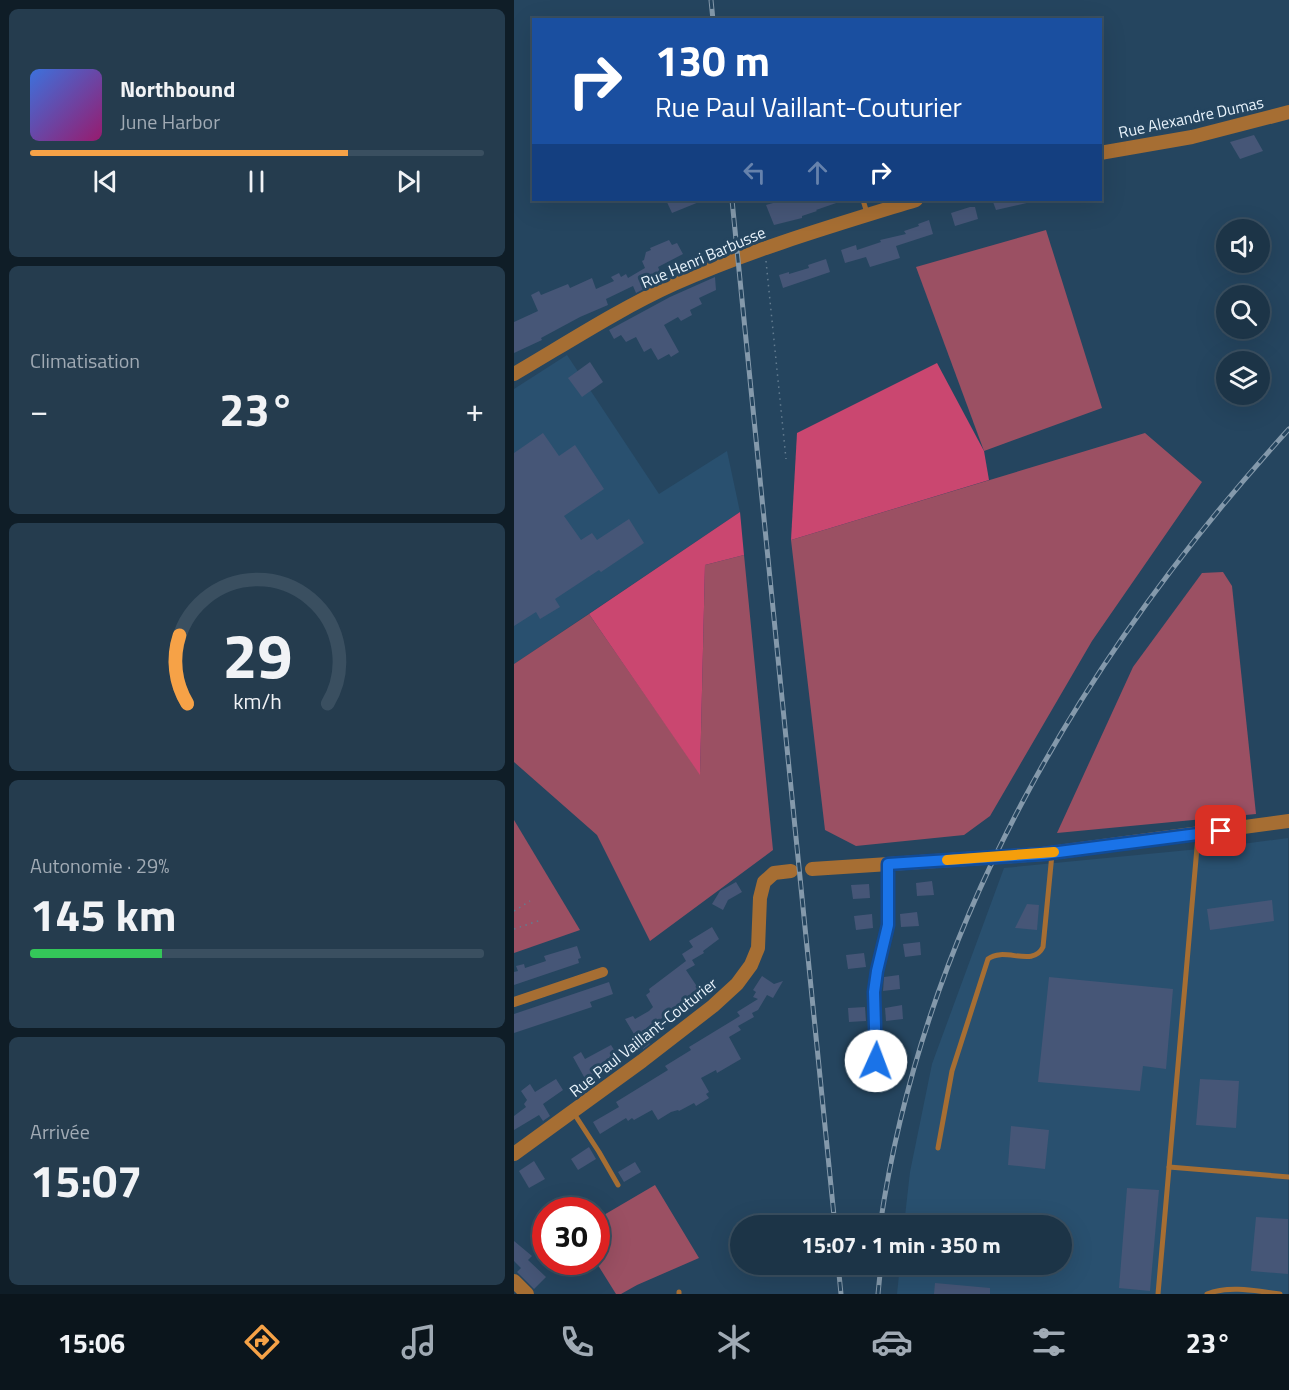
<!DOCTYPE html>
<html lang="fr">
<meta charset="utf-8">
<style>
body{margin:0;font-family:"Titillium Web",sans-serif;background:#253c4e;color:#f1f3f6;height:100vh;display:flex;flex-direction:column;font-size:22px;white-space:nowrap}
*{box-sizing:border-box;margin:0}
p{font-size:20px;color:#a0aab4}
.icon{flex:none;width:33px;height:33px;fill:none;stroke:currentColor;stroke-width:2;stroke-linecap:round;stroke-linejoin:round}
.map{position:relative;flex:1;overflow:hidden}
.sheet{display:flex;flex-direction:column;gap:9px;padding:9px;background:#0f1d27;width:514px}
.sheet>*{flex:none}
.guide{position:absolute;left:18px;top:18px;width:570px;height:183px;border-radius:0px;box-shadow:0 6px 24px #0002,0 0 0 2px #3a4f60;background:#1a4fa0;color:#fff;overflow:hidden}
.controls{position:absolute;left:702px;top:219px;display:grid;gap:12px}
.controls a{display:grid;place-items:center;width:54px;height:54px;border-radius:50%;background:#1c3447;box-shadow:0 6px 24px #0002,0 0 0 2px #3a4f60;font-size:30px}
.speed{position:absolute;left:18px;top:1197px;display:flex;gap:12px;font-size:30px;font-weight:700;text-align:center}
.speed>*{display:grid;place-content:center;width:78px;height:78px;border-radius:50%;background:#1c3447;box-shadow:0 6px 24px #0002,0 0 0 2px #3a4f60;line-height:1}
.speed .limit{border:9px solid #d22;background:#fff;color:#111}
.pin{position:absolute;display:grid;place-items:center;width:51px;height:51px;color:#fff;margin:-26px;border-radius:12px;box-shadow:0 3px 9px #0006}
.me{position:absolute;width:66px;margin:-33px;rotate:2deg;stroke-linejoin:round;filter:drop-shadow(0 0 4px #0008)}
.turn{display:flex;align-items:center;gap:21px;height:126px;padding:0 24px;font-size:27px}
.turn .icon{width:78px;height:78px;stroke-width:2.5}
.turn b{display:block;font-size:42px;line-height:51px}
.lanes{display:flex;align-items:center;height:57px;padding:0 24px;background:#0003;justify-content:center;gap:30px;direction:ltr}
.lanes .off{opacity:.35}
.big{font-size:45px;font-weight:700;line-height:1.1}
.sheet .widget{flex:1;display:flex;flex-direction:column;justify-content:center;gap:9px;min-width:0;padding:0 21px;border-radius:9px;background:#253c4e}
.sheet .dial{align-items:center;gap:0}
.dial svg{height:156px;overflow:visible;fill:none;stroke:#3a4f60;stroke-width:7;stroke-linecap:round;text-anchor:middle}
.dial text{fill:#f1f3f6;stroke:none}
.song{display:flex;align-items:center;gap:18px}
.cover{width:72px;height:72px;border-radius:9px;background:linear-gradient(135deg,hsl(220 70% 55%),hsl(320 70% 35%))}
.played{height:6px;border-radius:3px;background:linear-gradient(90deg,#f6a247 70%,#3a4f60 70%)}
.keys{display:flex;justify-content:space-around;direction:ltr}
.heat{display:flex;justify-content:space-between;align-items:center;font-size:33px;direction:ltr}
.charge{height:9px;border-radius:4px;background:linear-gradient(90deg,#34c759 29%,#3a4f60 0)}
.trip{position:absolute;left:216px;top:1215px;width:342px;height:60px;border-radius:30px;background:#1c3447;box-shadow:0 6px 24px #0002,0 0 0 2px #3a4f60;font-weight:700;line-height:60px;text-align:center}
.tab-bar{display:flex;height:96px;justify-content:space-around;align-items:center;background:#0b151c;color:#a0aab4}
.tab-bar .icon{width:42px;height:42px}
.tab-bar .active{color:#f6a247}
.tab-bar b{font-size:27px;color:#f1f3f6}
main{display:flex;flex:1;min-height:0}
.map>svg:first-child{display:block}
.built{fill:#29506f}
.green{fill:#9b5063}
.forest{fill:#ca4770}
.building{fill:#465677}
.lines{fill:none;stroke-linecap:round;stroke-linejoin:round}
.path{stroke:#637c90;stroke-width:1.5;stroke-dasharray:1.5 4.5;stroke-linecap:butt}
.service{stroke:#a66e33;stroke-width:5}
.minor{stroke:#a66e33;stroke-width:10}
.tertiary{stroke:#a66e33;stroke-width:14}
.rail-casing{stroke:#8499ab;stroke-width:5}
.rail{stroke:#25455f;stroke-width:3;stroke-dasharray:9;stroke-linecap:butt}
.route-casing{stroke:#114b97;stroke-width:15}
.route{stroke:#1a73e8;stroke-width:10}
.slow{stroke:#f59e0b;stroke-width:10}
.labels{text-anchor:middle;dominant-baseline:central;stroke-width:6;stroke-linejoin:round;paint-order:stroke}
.street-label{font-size:16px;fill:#e7f2fb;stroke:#25455f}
</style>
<main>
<section class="sheet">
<div class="widget">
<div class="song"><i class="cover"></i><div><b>Northbound</b><p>June Harbor</p></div></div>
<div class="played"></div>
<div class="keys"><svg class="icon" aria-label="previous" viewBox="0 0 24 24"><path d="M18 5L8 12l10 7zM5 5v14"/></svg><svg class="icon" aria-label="pause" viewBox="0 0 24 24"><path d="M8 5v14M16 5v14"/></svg><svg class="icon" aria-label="next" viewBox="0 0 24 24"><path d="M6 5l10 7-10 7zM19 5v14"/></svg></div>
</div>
<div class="widget"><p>Climatisation</p>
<div class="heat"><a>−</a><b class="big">23°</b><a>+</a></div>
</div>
<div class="widget dial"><svg viewBox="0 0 100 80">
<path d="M14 69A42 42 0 1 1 86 69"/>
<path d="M14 69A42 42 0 0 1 10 34" stroke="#f6a247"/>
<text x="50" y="56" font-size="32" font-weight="700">29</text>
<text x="50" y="72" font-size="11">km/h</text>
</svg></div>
<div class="widget"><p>Autonomie · 29%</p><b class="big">145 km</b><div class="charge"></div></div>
<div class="widget"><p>Arrivée</p><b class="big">15:07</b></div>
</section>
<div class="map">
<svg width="775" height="1294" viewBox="0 0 775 1294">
<rect width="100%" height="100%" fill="#25455f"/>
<!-- built -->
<g class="built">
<polygon points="53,355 145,494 213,451 226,512 0,664 0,389"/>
<polygon points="774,838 774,1294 383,1294 386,1265 548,1264 548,1226 390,1225 396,1172 418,1064 490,868 706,847"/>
</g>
<!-- green -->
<g class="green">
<polygon points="532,230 588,408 470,451 402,267"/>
<polygon points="631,433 688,482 578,641 476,816 450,835 342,846 311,830 277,540"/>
<polygon points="230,555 259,850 136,941 83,835 0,762 0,664 75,614 186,774 191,565"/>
<polygon points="709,572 718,586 742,814 543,833 619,667 688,573"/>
<polygon points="0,820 66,930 0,953"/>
<polygon points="141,1185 185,1258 123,1285 107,1294 102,1294 82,1262 83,1219"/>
</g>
<!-- forest -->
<g class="forest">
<polygon points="423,363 470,451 475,480 277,540 283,433"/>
<polygon points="226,512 230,555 191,565 186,775 75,614"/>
</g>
<!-- building -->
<g class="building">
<polygon points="740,135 749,151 726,159 716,142"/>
<polygon points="152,200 190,200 158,213"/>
<polygon points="257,200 328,200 328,201 302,210 303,211 288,216 288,218 260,225 252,205 259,203"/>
<polygon points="486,200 517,200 517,202 482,210 479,202"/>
<polygon points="456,207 461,207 464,219 441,226 437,213"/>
<polygon points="415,220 419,234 382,246 386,258 356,267 352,257 331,263 327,250 342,245 343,250 367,242 366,240 392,234 390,231 405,226 404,224"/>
<polygon points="155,240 158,245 163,243 169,254 144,267 149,279 122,293 119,286 92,299 94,305 66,317 27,338 28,340 0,353 0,322 24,311 17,295 25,291 27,295 54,284 56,288 78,278 82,289 100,281 97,277 105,273 107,277 112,274 114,278 131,268 128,261 130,260 132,252 137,250 136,248"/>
<polygon points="312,259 316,272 269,288 265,275 275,272 275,274 295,268 294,265"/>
<polygon points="201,277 202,290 185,298 188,304 176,310 178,315 167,321 164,317 150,325 165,352 157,357 155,354 144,360 137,348 130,352 122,337 112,342 107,335 100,339 95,330 156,297"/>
<polygon points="76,362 89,382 68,397 54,378"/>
<polygon points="29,433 45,456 61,445 90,489 50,516 67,540 78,533 83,540 115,519 130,543 87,572 85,570 41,599 46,607 26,619 22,612 0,626 0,453"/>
<polygon points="418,881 420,895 403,896 402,883"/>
<polygon points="222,882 228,892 214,900 209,910 198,904 206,891"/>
<polygon points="355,884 356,898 339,899 337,885"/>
<polygon points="758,900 760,921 696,930 693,909"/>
<polygon points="513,904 525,905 523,930 501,928"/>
<polygon points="403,912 405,926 387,927 386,914"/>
<polygon points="358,914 359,928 342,930 340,916"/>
<polygon points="198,927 205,939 189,951 190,953 178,960 181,965 172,970 190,997 173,1009 170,1004 128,1031 136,1044 129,1049 111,1019 119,1016 121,1019 135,1011 139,1007 132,995 136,992 135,989 172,961 168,954 179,947 175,941"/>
<polygon points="406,942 407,955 391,957 389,944"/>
<polygon points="63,946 67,958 64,959 65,963 0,985 0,972 4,971 2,966 10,964 11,968 32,961 30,956"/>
<polygon points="350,953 352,967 334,969 332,955"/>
<polygon points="385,975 386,989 369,991 370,977"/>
<polygon points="248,976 260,984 269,981 259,998 253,995 244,1010 238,1013 240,1017 224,1026 227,1030 215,1037 227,1059 203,1073 202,1070 187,1078 195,1092 192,1094 195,1098 182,1106 180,1103 165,1111 164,1110 157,1112 144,1120 138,1110 120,1120 118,1118 114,1121 112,1118 86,1134 79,1122 105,1107 102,1102 154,1070 151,1066 177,1050 175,1047 226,1016 223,1012 244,999 239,997 242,992 239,990"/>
<polygon points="535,977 659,989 652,1069 629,1066 626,1091 524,1082"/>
<polygon points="95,982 99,994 76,1002 78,1007 0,1033 0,1014"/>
<polygon points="388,1005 389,1019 372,1021 371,1008"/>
<polygon points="351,1007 352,1021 335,1022 334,1008"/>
<polygon points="97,1045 104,1056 84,1070 87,1076 74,1084 59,1057 67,1052 71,1059"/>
<polygon points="363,1070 364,1088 350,1089 349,1071"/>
<polygon points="42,1079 49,1090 29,1104 36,1116 29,1121 25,1115 0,1130 0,1116 12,1107 10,1104 13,1100 7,1091 16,1084 21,1092"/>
<polygon points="686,1079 725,1081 722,1128 682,1125"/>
<polygon points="497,1126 535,1130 531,1169 494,1165"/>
<polygon points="75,1147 82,1159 64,1170 57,1159"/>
<polygon points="20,1161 31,1179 15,1188 5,1171"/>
<polygon points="121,1162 127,1172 110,1182 104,1172"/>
<polygon points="613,1188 645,1190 636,1291 605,1288"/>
<polygon points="742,1217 774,1219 774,1274 737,1271"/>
<polygon points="0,1241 18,1256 14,1260 32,1277 20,1289 3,1272 7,1268 0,1261"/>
<polygon points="421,1283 476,1288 476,1294 420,1294"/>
</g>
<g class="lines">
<!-- path -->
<g class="path">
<polyline points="252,261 272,459"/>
<polyline points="0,911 16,901"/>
<polyline points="0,929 27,920"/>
</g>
<!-- service -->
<g class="service">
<polyline points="349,200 353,213"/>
<polyline points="59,1112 85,1152 104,1185"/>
<path d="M 424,1148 L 438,1071 L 474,959 C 490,946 519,968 529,947 L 538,854"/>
<polyline points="655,1167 775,1177"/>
<polyline points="165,1292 165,1294"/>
<polyline points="644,1294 684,836"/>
<path d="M 693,1294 C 715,1285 743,1291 766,1294"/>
</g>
<!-- minor -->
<g class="minor">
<polyline points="0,1002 89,972"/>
<polyline points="361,1061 363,1042 360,992 363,971 374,925 374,864"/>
</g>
<!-- tertiary -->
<g class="tertiary">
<polyline points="586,153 678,137 775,112"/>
<path d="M 0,374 C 53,343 105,309 160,284 C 239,249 321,225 402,200"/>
<polyline points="298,869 529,854 775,821"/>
<polyline points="0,1154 128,1061 199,1006 223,984 237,965 244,948 246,898 250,882 260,873 277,871"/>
<polyline points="0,1281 13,1294"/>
</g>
<!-- rail casing -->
<g class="rail-casing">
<g id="rail">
<polyline points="197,0 199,20"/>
<polyline points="218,200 321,1226"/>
<path d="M 366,1226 C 410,923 572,652 775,429"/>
<polyline points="324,1264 327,1294"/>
<polyline points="364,1294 367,1264"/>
</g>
</g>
<!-- rail -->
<use href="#rail" class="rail"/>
</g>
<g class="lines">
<!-- route casing -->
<g class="route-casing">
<polyline id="route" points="362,1061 360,992 363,971 374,925 374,864 529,854 707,831"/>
</g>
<!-- route -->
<use href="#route" class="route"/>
<!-- slow -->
<polyline class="slow" points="433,860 540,852"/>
</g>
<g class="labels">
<!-- street labels -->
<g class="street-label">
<text transform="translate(677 117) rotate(-12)">Rue Alexandre Dumas</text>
<text transform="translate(189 257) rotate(-23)">Rue Henri Barbusse</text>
<text transform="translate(129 1037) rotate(-38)">Rue Paul Vaillant-Couturier</text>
</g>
</g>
</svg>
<div class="controls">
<a><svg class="icon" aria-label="sound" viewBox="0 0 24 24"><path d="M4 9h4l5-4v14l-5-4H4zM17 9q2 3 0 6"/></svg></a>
<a><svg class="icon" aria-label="search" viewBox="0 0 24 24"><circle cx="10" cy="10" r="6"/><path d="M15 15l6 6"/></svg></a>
<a><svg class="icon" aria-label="layers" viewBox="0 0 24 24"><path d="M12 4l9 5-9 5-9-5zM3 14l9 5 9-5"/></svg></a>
</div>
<div class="speed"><div class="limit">30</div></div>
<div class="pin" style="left:707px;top:831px;background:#d93025"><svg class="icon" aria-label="arrive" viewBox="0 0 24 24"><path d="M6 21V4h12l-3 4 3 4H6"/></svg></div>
<svg class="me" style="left:362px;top:1061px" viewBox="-20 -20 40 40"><circle r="19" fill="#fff"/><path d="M0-13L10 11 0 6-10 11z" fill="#1a73e8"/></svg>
<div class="trip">15:07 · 1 min · 350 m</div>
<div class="guide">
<div class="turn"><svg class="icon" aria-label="right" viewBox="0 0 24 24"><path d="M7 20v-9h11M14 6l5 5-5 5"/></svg><div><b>130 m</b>Rue Paul Vaillant-Couturier</div></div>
<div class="lanes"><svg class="icon off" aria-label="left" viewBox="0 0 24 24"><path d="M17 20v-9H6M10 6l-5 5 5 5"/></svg><svg class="icon off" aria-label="ahead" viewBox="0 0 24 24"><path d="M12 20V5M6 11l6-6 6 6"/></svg><svg class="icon" aria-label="right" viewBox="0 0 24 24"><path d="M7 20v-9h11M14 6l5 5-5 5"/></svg></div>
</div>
</div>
</main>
<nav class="tab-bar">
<b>15:06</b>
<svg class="icon active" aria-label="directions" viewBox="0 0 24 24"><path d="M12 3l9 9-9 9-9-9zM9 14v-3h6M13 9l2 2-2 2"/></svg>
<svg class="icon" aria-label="music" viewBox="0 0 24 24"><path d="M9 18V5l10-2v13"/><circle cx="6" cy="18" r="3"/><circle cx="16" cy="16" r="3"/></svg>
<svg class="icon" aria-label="phone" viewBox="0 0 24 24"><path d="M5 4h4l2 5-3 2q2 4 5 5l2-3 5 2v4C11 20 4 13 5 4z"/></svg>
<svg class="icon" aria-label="climate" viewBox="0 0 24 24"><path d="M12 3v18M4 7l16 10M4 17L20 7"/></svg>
<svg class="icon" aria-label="car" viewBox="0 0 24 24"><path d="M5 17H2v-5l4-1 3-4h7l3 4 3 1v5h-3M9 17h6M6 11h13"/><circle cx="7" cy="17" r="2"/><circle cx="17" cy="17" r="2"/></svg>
<svg class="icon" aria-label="filters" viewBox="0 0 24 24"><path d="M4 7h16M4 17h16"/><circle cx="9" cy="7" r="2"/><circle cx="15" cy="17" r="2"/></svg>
<b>23°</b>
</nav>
